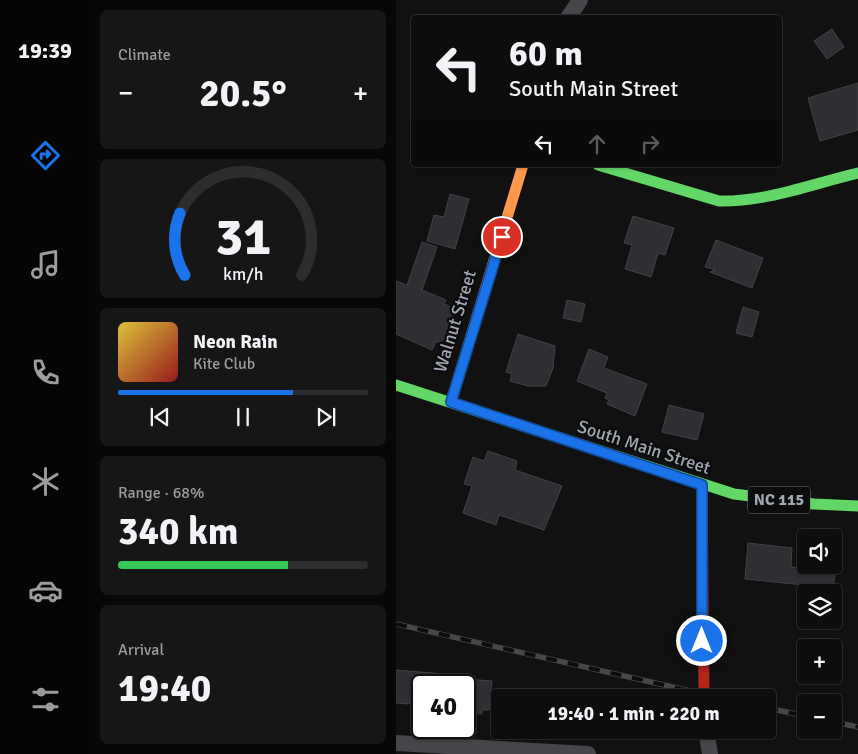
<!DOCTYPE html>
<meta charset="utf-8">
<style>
body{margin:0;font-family:Signika,sans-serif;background:#161617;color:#f1f3f6;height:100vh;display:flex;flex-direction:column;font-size:19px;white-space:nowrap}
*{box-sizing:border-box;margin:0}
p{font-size:16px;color:#9a9c9e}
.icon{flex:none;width:28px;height:28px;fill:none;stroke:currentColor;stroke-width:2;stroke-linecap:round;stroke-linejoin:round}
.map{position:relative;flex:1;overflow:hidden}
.sheet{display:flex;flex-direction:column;gap:10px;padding:10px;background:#070708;width:306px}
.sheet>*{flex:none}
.hud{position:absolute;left:15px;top:15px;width:371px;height:152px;border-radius:5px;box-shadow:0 1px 4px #0004,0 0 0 1px #2d2d2e;background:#0d0d0e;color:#f1f3f6;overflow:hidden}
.controls{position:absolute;left:401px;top:529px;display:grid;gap:10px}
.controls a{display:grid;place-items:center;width:45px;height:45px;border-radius:5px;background:#0d0d0e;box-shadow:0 1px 4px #0004,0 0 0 1px #2d2d2e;font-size:25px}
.speed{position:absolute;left:15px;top:674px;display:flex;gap:10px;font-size:25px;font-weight:700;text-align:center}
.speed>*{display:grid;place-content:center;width:65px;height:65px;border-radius:50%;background:#0d0d0e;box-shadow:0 1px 4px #0004,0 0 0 1px #2d2d2e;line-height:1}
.speed .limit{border:2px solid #111;border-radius:8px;background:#fff;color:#111}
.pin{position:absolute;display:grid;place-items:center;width:42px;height:42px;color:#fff;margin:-21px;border:2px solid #fff;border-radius:50%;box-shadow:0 1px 5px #0007}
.me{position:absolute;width:55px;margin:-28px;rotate:0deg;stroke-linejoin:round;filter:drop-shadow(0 0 4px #0008)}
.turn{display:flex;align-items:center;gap:18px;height:105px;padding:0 15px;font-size:22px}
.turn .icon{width:65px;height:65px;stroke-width:2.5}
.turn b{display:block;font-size:35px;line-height:42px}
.lanes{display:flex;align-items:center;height:48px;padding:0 15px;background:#0003;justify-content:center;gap:25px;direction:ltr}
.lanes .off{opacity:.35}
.big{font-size:38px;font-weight:700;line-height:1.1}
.sheet .widget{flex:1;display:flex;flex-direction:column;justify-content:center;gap:8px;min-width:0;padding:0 18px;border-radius:8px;background:#161617}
.sheet .dial{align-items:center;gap:0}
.dial svg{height:130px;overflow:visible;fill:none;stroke:#2d2d2e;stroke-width:7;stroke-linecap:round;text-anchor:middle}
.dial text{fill:#f1f3f6;stroke:none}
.song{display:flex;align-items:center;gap:15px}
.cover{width:60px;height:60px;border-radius:8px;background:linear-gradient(135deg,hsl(50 70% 55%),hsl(0 70% 35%))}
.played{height:5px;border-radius:2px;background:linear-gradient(90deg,#1a73e8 70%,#2d2d2e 70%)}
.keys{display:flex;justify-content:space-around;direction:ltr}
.heat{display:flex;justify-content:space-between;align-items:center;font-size:28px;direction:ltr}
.charge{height:8px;border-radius:4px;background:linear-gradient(90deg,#34c759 68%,#2d2d2e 0)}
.trip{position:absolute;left:95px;top:689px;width:285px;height:50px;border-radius:5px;background:#0d0d0e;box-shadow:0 1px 4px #0004,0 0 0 1px #2d2d2e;font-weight:700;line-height:50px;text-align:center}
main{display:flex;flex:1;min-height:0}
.menu{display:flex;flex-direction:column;width:90px;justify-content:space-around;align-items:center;background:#050506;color:#9a9c9e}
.menu .icon{width:35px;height:35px}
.menu .active{color:#1a73e8}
.menu b{font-size:22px;color:#f1f3f6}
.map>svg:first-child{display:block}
.building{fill:#2e2f32;stroke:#404246}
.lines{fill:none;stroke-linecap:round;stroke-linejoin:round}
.street{stroke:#46474a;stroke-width:16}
.fast{stroke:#63d668;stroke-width:11}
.slow{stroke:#ff974d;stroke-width:11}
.jam{stroke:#b3261e;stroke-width:11}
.rail-casing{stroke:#46474a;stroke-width:5.5}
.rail{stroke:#0c0c0d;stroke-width:4;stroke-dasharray:11;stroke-linecap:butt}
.route-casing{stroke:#114b97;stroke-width:12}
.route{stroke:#1a73e8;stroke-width:9}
.labels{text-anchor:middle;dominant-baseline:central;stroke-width:5;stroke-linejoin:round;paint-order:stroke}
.shield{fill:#0c0c0d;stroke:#757981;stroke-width:1}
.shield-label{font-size:16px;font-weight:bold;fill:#a2a8b3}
.street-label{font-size:18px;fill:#a2a8b3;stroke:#0c0c0d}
</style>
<main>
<nav class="menu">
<b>19:39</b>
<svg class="icon active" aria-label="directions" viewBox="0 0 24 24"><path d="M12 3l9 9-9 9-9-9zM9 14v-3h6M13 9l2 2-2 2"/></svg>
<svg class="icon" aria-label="music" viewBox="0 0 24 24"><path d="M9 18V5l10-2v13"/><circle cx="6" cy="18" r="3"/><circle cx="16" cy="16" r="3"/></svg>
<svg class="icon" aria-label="phone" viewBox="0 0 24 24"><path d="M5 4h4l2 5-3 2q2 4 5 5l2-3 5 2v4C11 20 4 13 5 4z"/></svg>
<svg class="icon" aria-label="climate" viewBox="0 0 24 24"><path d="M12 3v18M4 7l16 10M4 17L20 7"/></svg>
<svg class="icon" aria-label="car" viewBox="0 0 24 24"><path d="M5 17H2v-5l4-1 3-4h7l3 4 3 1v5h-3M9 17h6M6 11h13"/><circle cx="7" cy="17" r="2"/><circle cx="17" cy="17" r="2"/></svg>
<svg class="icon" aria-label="filters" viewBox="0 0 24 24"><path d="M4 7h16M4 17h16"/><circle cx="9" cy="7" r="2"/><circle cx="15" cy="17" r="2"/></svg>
</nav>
<section class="sheet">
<div class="widget"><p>Climate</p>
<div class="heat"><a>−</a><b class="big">20.5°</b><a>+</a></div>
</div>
<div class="widget dial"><svg viewBox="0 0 100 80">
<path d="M14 69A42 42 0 1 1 86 69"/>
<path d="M14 69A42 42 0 0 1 11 31" stroke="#1a73e8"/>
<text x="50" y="56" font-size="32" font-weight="700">31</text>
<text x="50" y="72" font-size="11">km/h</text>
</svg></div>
<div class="widget">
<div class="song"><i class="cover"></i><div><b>Neon Rain</b><p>Kite Club</p></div></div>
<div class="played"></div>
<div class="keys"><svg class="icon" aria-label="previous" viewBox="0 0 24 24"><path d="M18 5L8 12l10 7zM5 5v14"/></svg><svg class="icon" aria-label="pause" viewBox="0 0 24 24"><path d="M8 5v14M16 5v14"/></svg><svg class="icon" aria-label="next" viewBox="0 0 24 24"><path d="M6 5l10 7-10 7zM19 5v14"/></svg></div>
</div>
<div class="widget"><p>Range · 68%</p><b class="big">340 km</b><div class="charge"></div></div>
<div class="widget"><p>Arrival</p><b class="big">19:40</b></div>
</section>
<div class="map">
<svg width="462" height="754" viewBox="0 0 462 754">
<rect width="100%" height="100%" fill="#111112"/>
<!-- building -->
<g class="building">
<polygon points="436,29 448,47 431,59 418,41"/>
<polygon points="462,83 462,130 424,141 412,98"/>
<polygon points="54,194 73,199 59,249 31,241 38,215 48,217"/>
<polygon points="237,216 278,228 269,255 262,253 255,277 229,269 236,245 228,243"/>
<polygon points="320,240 367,258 356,288 314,272 320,270 309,267"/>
<polygon points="26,242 41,247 26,290 50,300 48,304 61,310 46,344 40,341 36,350 0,334 0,281 11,285"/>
<polygon points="171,300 189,304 185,322 167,318"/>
<polygon points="347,307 363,312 356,337 340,333"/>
<polygon points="122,334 159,346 157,368 150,386 132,386 114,381 116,374 110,372"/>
<polygon points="193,349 212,357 208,368 251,384 239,416 211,404 213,400 209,398 211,393 181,381"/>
<polygon points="273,405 308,414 301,440 266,432"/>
<polygon points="92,451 121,461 119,470 166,486 148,530 103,515 100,525 67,513 76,486 68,484 77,457 88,461"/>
<polygon points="352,543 396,548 395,567 439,571 437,592 407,592 408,585 349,579"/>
<polygon points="0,670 49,674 49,685 19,685 18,699 14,699 13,704 0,703"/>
<polygon points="69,679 96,681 93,710 86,710 86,714 69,713"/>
</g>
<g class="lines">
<!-- street -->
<g class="street">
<polyline points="172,18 184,0"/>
<polyline points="310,730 314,754"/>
<polyline points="0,743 192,754"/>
</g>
<!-- fast -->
<g class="fast">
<path d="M 202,165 L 323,201 C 371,202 415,184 462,173"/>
<polyline points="0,385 338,494 418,504 462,506"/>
</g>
<!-- slow -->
<polyline class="slow" points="55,402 127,165"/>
<!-- jam -->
<polyline class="jam" points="306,485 308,698"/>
<!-- rail casing -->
<g class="rail-casing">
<g id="rail">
<polyline points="0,624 325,698"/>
<polyline points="371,708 410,716"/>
<polyline points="438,722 462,727"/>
</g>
</g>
<!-- rail -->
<use href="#rail" class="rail"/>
</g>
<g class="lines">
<!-- route casing -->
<g class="route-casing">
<polyline id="route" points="106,237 55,402 306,485 306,641"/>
</g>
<!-- route -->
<use href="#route" class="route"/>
</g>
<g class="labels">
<!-- shield labels -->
<rect class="shield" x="352" y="486.5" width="62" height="27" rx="4"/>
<g class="shield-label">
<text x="383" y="500">NC 115</text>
</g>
<!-- street labels -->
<g class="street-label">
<text transform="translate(59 321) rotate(-73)">Walnut Street</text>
<text transform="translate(248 447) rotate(18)">South Main Street</text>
</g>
</g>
</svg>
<div class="controls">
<a><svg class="icon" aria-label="sound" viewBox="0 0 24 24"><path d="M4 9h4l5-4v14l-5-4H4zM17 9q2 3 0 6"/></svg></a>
<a><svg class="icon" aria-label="layers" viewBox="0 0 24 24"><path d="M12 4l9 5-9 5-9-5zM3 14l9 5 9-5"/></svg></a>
<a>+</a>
<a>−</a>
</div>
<div class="speed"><div class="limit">40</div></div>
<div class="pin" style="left:106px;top:237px;background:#d93025"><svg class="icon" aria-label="arrive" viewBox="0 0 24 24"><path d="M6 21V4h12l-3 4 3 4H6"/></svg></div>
<svg class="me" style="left:306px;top:641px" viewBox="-20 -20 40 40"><circle r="17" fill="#1a73e8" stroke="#fff" stroke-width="3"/><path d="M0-11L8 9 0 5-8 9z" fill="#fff"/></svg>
<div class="trip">19:40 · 1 min · 220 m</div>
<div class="hud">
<div class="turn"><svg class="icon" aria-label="left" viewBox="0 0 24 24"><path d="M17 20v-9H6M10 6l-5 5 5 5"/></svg><div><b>60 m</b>South Main Street</div></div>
<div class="lanes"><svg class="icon" aria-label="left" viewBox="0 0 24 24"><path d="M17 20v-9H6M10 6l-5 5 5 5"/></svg><svg class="icon off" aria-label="ahead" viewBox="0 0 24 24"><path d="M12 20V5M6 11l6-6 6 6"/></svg><svg class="icon off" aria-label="right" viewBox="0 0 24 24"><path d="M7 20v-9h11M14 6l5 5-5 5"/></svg></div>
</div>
</div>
</main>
